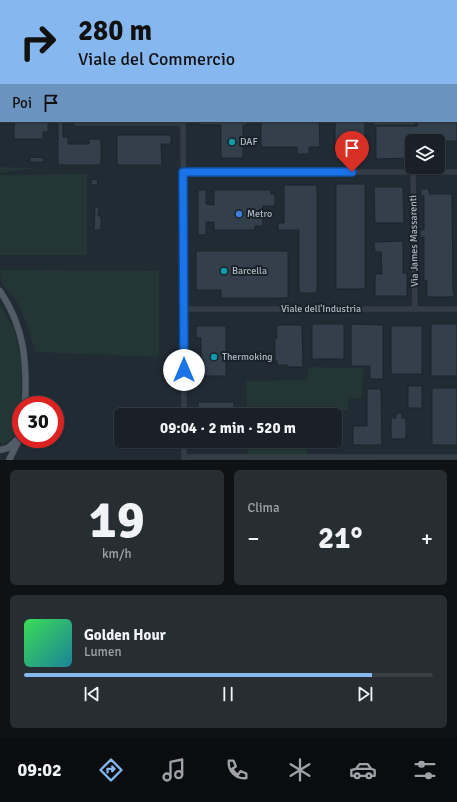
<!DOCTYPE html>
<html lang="it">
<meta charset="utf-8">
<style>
body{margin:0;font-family:Signika,sans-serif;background:#262d33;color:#f1f3f6;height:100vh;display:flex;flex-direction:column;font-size:15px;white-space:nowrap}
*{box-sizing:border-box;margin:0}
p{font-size:13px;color:#9fa3a7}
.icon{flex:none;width:22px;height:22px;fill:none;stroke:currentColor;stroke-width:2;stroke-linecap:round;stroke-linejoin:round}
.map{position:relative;height:460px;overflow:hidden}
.sheet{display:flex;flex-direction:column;gap:10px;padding:10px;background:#0e1215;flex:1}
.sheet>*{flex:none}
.guide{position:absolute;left:0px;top:0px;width:457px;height:122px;box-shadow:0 1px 3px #0004,0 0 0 1px #373e44;background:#86b8ef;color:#111;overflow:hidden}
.controls{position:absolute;left:405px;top:134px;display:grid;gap:8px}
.controls a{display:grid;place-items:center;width:40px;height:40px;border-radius:6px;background:#192027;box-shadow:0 1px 3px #0004,0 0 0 1px #373e44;font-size:20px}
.speed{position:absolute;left:12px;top:396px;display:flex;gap:8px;font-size:20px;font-weight:700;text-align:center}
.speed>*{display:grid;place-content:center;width:52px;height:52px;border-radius:50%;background:#192027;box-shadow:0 1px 3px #0004,0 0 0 1px #373e44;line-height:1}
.speed .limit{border:6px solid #d22;background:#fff;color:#111}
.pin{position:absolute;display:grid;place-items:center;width:34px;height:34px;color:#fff;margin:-41px -17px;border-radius:50% 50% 50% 0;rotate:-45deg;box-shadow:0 0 4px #0007}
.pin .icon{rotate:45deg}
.me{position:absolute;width:44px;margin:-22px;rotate:0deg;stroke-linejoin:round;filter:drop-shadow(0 0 3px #0008)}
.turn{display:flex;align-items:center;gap:14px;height:84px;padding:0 12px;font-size:18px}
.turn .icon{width:52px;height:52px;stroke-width:2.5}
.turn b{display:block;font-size:28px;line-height:34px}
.then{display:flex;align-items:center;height:38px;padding:0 12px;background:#0003;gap:8px;font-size:15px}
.big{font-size:30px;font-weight:800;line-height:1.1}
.sheet .widget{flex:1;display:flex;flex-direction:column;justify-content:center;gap:6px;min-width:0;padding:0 14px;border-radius:6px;background:#262d33}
.sheet .dial{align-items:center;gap:0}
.dial b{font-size:52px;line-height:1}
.song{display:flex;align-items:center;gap:12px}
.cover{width:48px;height:48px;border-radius:6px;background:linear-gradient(135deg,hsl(130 70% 55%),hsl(190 70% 35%))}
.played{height:4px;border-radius:2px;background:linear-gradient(90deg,#86b8ef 85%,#373e44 85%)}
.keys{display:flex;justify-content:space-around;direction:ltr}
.heat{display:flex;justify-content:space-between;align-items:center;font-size:22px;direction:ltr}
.sheet .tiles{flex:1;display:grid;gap:10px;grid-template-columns:1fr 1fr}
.widget:last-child{grid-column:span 2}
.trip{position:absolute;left:114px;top:408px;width:228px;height:40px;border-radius:6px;background:#192027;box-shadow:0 1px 3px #0004,0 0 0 1px #373e44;font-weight:800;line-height:40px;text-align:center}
.dock{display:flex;height:64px;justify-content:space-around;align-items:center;background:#0a0d10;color:#9fa3a7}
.dock .icon{width:28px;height:28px}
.dock .selected{color:#86b8ef}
.dock b{font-size:18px;color:#f1f3f6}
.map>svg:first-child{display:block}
.green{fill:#233535}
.building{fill:#333f4b;stroke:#1b242c}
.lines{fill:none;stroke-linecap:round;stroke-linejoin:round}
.lane-casing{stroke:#3d464f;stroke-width:3}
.street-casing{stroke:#3d464f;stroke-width:5}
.primary-casing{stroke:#3d464f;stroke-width:7}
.path{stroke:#3b4e4e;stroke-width:1;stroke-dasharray:3 3;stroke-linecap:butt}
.lane{stroke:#343d45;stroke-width:2}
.street{stroke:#343d45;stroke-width:4}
.primary{stroke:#525c65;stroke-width:6}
.route-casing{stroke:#114b97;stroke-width:10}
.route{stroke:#1a73e8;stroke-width:7}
.culture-dot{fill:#0f9aa8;stroke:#1a2229;stroke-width:1.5}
.shop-dot{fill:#3f7fe0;stroke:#1a2229;stroke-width:1.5}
.labels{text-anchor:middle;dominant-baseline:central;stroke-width:4;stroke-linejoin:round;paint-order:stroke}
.poi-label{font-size:10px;fill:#aeb8c2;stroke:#1a2229;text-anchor:start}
.street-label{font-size:10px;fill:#aeb8c2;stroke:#1a2229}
</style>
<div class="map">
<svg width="457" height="460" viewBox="0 0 457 460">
<rect width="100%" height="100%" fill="#212b34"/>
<!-- green -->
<g class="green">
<polygon points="148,0 285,0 286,1 148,1"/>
<polygon points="362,0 457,0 457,25 456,1 361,1"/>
<polygon points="0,167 36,168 0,173"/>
<polygon points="87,174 87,255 0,255 0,175"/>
<path d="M 0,270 L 159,271 L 159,357 L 35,352 C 31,336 25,316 17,302 C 8,288 0,289 0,270 Z"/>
<polygon points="0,304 14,329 21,359 21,400 16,435 3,445 0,442"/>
<polygon points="308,367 363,368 362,398 348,399 348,410 307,410 307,415 247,415 246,381 308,380"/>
<polygon points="247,441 307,441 307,456 377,457 377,460 251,460 251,457 247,451"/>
</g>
<!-- building -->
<g class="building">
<polygon points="14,121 48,121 48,132 43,132 43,139 14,139"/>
<polygon points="58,121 63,121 63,137 68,137 68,144 89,144 89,139 101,139 101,165 58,165"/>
<polygon points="199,121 247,121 247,125 243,125 243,158 221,158 221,125 199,125"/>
<polygon points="261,121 319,121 320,147 309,147 309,154 297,154 297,147 261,147"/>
<rect x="335" y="121" width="30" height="38"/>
<polygon points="417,121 457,121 457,141 412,141 412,158 376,159 376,126 417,126"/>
<polygon points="117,135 171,135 171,144 161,144 162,165 117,165"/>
<polygon points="30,157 44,158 44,162 30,162"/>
<polygon points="97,179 98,185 91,185 91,180"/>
<rect x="336" y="184" width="29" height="105"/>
<polygon points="284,185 317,185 317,293 299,293 299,230 278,230 278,223 284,223"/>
<polygon points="374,187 403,187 404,223 375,223"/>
<polygon points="421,189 429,189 429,194 452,194 453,292 454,292 454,297 427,297 427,281 424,281 424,237 420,237 420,230 424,230 424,196 421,196"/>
<polygon points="198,190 206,190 206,204 214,205 214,190 271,190 271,194 275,194 275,206 263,206 263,226 255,226 255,230 214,230 214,222 206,222 206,235 198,235"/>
<polygon points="95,207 99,208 98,216 101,216 101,230 94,230"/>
<polygon points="403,241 403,273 407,273 407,296 375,296 375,274 382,274 381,252 375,252 374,242"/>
<polygon points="196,251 288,251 288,298 221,298 221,290 196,290"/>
<rect x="312" y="324" width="32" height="35"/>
<polygon points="351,324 383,325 383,379 370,379 370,366 351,366"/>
<rect x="431" y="324" width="26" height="52"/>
<polygon points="279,325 302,325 303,367 288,367 288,365 277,365 277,361 275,361 275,338 277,338 276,328"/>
<polygon points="196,326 226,326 226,376 201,376 201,338 196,338"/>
<rect x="391" y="326" width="31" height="48"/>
<rect x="408" y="386" width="14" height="22"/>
<rect x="432" y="388" width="25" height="57"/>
<polygon points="367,389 381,389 382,445 353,445 353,426 367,426"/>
<rect x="198" y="402" width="36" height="13"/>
<polygon points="396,413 402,413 402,418 406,418 406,439 391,439 391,418 396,418"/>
<polygon points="335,424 340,424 340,446 315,446 315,441 335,441"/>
</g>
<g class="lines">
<!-- lane casing -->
<g class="lane-casing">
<g id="lane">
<polyline points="291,0 293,1"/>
<polyline points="350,1 351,0"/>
<polyline points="375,121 375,123 413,123 413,121"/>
<polyline points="76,124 183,124"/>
</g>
</g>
<!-- street casing -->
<g class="street-casing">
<g id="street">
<polyline points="456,42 457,42"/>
<polyline points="183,121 184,415"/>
<polyline points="183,172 457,172"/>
<polyline points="413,172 415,309"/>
<polyline points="184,309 457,309"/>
<polyline points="184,457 457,457"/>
<polyline points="184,459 184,441"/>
</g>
</g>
<!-- primary casing -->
<g class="primary-casing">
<g id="primary">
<polyline points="185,0 186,1"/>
<polyline points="205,1 206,0"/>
<path d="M 0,291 C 25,328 27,363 25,405"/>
<polyline points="0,450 8,448 21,436"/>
<polyline points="9,460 18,442"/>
</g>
</g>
<!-- path -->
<g class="path">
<polyline points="161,0 163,1"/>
<polyline points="168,1 168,0"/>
<polyline points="219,1 219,0"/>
<polyline points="456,26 457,26"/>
</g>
<!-- lane -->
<use href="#lane" class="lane"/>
<!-- street -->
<use href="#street" class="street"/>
<!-- primary -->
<use href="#primary" class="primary"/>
</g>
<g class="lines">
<!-- route casing -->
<g class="route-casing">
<polyline id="route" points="184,370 183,172 352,172"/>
</g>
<!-- route -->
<use href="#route" class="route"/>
</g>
<!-- markers -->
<g class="culture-dot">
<circle cx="232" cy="142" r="4"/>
<circle cx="224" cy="271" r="4"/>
<circle cx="214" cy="357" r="4"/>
</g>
<circle class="shop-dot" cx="239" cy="214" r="4"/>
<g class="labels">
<!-- poi labels -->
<g class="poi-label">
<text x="240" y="142">DAF</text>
<text x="247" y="214">Metro</text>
<text x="232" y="271">Barcella</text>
<text x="222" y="357">Thermoking</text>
</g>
<!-- street labels -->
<g class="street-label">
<text transform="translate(414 241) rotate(-91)">Via James Massarenti</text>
<text x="321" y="309">Viale dell'Industria</text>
</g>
</g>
</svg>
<div class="controls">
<a><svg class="icon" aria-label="layers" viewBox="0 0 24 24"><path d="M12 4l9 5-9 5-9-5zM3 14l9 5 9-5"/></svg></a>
</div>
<div class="speed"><div class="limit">30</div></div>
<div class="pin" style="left:352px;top:172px;background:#d93025"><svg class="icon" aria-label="arrive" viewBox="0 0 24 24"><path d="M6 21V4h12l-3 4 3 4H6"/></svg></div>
<svg class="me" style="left:184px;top:370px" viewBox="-20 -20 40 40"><circle r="19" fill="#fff"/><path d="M0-13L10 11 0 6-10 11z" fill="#1a73e8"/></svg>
<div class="trip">09:04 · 2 min · 520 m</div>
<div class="guide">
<div class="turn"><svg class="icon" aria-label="right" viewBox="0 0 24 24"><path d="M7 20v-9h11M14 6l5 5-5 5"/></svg><div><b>280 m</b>Viale del Commercio</div></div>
<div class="then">Poi<svg class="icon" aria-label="arrive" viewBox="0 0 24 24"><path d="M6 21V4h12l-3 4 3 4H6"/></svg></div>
</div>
</div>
<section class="sheet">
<div class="tiles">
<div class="widget dial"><b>19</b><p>km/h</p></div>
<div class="widget"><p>Clima</p>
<div class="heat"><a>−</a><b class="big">21°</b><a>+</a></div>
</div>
<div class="widget">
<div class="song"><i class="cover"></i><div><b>Golden Hour</b><p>Lumen</p></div></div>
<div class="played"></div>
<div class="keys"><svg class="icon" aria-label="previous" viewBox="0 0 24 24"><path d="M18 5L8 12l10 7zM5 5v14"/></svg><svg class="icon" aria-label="pause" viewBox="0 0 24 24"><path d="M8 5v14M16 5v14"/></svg><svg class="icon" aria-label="next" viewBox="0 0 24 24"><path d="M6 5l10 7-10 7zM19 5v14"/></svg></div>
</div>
</div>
</section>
<nav class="dock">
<b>09:02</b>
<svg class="icon selected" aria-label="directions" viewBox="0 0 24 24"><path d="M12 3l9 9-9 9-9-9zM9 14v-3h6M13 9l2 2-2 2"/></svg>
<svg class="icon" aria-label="music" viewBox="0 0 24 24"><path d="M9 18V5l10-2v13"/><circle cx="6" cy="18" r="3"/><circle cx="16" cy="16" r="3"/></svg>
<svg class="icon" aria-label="phone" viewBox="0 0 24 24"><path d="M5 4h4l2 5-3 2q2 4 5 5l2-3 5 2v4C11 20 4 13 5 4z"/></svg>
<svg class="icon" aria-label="climate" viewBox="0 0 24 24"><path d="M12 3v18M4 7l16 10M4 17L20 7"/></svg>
<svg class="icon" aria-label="car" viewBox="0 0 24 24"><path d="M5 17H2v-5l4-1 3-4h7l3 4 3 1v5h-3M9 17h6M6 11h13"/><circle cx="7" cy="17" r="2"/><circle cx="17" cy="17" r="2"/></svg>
<svg class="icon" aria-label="filters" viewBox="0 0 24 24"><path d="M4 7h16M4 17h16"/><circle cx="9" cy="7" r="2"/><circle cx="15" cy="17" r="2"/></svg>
</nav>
